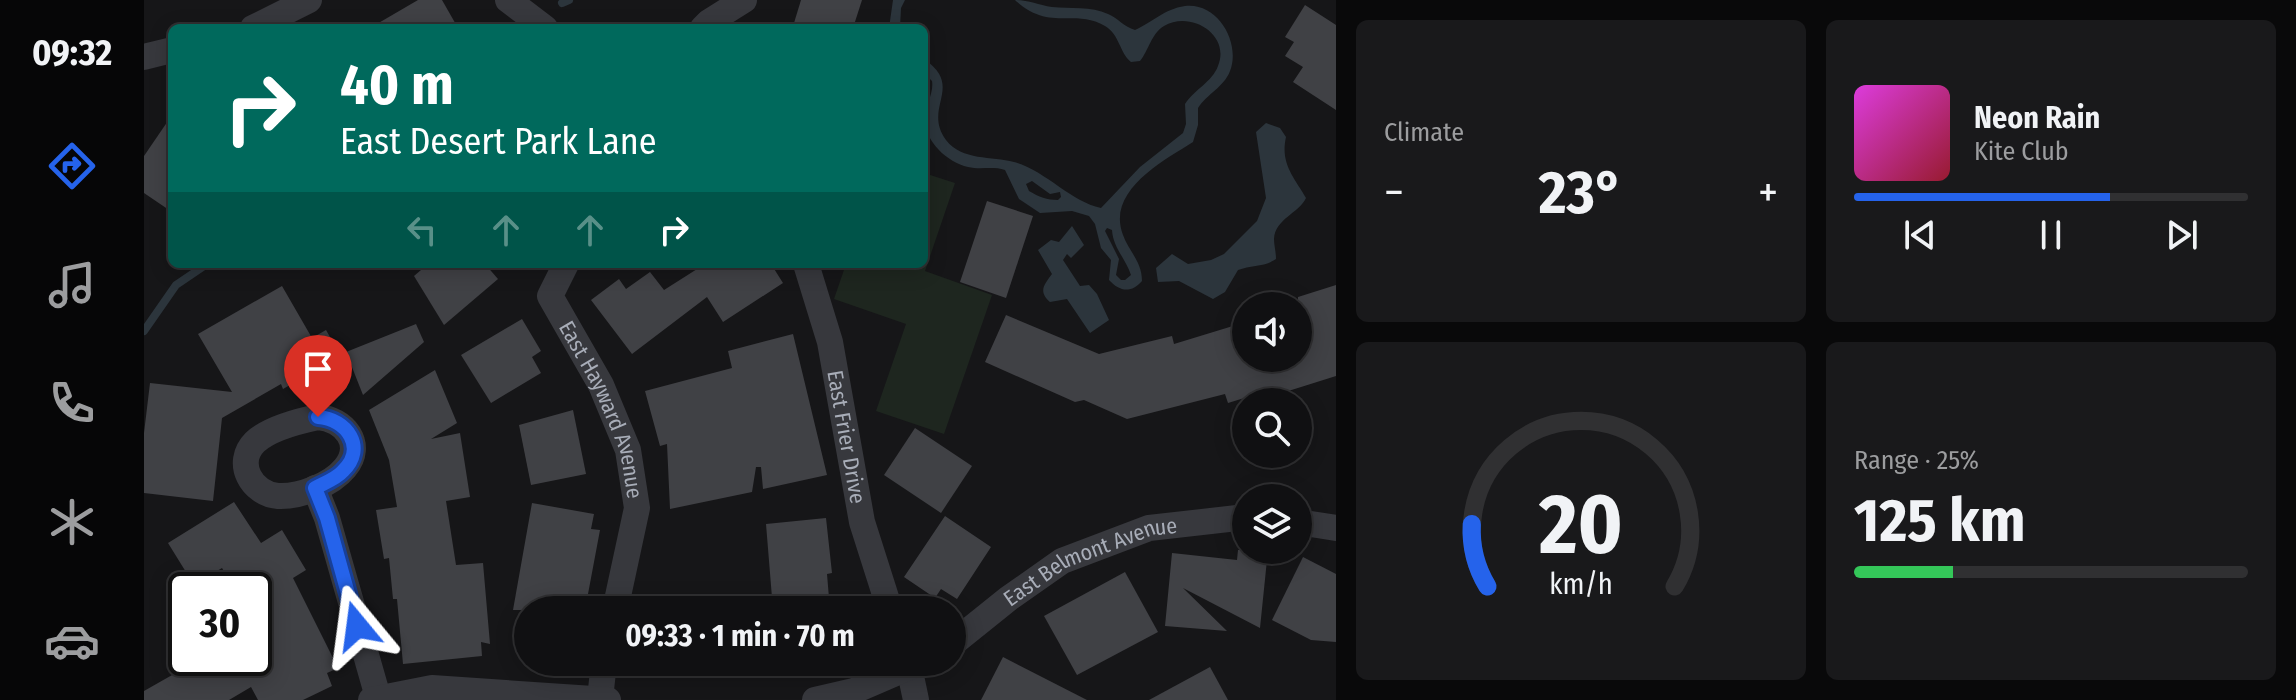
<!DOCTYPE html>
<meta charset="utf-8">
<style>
body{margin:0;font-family:"Fira Sans Condensed",sans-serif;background:#19191b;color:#f1f3f6;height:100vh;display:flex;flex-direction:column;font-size:30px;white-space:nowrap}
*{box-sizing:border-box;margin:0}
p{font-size:26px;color:#9c9d9f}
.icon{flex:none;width:44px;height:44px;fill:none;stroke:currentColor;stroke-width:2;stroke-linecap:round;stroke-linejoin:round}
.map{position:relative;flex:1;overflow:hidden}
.details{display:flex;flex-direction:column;gap:20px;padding:20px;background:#09090a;width:960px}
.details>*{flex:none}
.banner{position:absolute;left:24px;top:24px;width:760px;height:244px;border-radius:12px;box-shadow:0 4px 20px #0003,0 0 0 2px #303032;background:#00695c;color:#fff;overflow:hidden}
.fabs{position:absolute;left:1088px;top:292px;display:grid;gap:16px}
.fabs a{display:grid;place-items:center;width:80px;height:80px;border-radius:50%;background:#101012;box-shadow:0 4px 20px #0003,0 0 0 2px #303032;font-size:40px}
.speed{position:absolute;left:24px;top:572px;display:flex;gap:16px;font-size:40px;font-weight:700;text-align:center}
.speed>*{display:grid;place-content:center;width:104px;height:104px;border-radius:50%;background:#101012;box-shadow:0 4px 20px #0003,0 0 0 2px #303032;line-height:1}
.speed .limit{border:4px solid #111;border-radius:12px;background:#fff;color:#111}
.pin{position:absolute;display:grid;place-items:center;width:68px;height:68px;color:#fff;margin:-82px -34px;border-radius:50% 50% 50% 0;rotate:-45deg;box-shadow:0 0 8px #0007}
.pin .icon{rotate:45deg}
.me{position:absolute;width:88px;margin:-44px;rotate:344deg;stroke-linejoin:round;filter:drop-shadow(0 0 6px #0008)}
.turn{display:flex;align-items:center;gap:28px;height:168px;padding:0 40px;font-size:36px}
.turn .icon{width:104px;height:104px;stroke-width:2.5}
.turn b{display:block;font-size:56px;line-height:68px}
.lanes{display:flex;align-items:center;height:76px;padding:0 40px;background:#0003;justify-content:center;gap:40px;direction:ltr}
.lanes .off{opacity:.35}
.big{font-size:60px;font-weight:700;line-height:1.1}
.details .widget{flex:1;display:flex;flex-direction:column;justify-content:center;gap:12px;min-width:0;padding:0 28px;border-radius:12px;background:#19191b}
.details .dial{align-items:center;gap:0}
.dial svg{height:208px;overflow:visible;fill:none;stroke:#303032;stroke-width:7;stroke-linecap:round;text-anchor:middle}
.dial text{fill:#f1f3f6;stroke:none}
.song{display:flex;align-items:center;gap:24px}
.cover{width:96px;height:96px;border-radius:12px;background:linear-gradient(135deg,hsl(300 70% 55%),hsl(350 70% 35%))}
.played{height:8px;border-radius:4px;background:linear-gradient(90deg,#2563eb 65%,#303032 65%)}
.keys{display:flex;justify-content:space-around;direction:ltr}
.heat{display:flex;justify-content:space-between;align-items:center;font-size:44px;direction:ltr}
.charge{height:12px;border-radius:6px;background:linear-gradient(90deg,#34c759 25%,#303032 0)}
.details .tiles{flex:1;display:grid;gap:20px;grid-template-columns:repeat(2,1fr)}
.trip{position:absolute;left:370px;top:596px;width:452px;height:80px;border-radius:40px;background:#101012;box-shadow:0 4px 20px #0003,0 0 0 2px #303032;font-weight:700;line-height:80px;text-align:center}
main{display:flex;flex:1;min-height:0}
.dock{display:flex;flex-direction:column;width:144px;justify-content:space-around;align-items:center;background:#060607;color:#9c9d9f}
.dock .icon{width:56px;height:56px}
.dock .on{color:#2563eb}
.dock b{font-size:36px;color:#f1f3f6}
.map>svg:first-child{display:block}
.green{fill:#1e261f}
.water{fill:#2c353c;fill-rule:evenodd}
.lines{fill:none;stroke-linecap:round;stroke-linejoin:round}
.stream{stroke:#2c353c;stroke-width:8}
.building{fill:#404145}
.minor{stroke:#37383d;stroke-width:26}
.route-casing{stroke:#184099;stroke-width:20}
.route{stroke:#2563eb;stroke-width:14}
.labels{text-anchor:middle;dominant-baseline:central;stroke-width:8;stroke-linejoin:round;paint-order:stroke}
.street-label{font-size:22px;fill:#a8adb8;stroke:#111113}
</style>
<main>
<nav class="dock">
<b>09:32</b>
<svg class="icon on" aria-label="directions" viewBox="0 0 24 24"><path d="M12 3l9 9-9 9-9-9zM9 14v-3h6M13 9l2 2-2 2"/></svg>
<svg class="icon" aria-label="music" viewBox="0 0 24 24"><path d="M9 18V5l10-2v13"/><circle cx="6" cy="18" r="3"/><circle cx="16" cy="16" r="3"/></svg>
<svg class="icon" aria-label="phone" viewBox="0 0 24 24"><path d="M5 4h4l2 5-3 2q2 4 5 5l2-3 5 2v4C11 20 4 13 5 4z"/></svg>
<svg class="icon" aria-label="climate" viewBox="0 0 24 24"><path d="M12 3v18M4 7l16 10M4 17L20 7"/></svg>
<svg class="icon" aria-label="car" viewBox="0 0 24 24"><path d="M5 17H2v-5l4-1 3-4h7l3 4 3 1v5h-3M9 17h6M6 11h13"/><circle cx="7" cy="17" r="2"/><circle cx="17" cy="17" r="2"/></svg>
</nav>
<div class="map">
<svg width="1192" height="700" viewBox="0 0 1192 700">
<rect width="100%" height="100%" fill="#161618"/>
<!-- green -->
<polygon class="green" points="780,173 811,183 781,271 848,295 800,434 732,411 762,324 690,299 702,264 780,264"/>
<!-- water -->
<g class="water">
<polygon points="749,0 761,0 757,8 756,28 745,28"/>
<path d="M 871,0 C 885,0 894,5 908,7 C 926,9 947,6 964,14 C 974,18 980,27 991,30 C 1009,22 1020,9 1041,6 C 1074,2 1097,43 1086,71 C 1080,87 1063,94 1054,108 L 1054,125 L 1049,142 C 1019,161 962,191 979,235 C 985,252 998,261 998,281 C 987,294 975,291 965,280 L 967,260 L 957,248 L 951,224 L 945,216 L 928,211 L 896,213 L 875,199 L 861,170 C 849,166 836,170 824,167 C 803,162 780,141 781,118 C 781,105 790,94 788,81 L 780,73 L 780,59 C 821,87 778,107 802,140 C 818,161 848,156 870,162 C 902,171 927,202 957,208 L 996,167 L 1039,133 L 1042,124 L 1041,104 C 1051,89 1068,82 1074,66 C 1087,34 1046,10 1020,26 C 1007,34 1005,50 996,61 L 987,62 C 975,52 976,35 961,26 C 931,8 905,32 871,0 ZM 888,181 L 906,194 L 916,192 L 917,197 L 914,200 C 903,200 895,197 885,191 L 882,184 ZM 963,228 L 968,230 C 969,248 982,259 987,275 L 981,280 L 977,280 L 972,275 L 975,259 L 961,231 Z"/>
<path d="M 1122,123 L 1136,128 L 1142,137 C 1136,164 1150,177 1162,198 C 1155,213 1131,219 1130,239 C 1130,245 1132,252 1132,259 C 1121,267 1107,265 1094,270 L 1081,292 L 1069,299 L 1035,281 L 1014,282 L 1012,268 L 1028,254 L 1044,264 L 1067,260 L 1080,254 L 1113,221 L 1122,198 L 1112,132 Z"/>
<path d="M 928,226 L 940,245 L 927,258 L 923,254 L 919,260 L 936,286 L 945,285 L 953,294 L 965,320 L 946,333 L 923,299 L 906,302 C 894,291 900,285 908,274 L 894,250 L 907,240 L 915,242 Z"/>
</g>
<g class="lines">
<!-- stream -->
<g class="stream">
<polyline points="418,3 425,0"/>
<polyline points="0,331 32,285 63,264"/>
</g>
</g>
<!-- building -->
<g class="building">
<polygon points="274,0 298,0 314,28 226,28"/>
<polygon points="657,0 718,0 709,28 665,28 650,23"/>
<polygon points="1161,5 1192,25 1192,110 1149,82 1159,67 1141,56 1150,42 1141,37"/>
<polygon points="28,115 28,212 0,193 0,156"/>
<polygon points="843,201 889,216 862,298 816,282"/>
<polygon points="284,264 341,264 354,279 300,325 270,276"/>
<polygon points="561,264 627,264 639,283 579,322 563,297 488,354 447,300 475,279 482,289 506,272 520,290"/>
<polygon points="1192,285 1192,376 1138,393 1136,387 1084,403 1081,394 983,419 940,400 931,402 841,362 862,315 955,354 1028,336 1030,344 1102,322 1102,358 1154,358 1154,297"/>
<polygon points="138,286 168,338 182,330 197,356 139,389 137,384 78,418 69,501 0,493 0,433 6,383 88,392 54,334"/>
<polygon points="378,319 397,351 388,357 397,373 347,403 317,355"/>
<polygon points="272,324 280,342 219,395 202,352"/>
<polygon points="649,334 683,475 619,489 617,467 612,467 608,492 526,509 523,444 516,446 501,391 588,368 584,351"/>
<polygon points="291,370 313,423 287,439 316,433 326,497 302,501 312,565 339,563 346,644 337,642 338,656 259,664 253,599 249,599 245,558 240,559 232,510 253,507 245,460 225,410"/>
<polygon points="429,410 442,474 387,485 375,425"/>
<polygon points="771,428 828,466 797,513 740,475"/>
<polygon points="90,502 117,543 138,530 162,570 149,578 194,668 183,673 188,686 159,700 114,700 107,687 85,700 0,700 0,691 58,658 110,658 110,590 91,590 78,568 50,585 24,543"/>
<polygon points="388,503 450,514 447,529 456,530 441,610 369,610"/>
<polygon points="801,516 847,547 813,599 797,589 791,598 760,577"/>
<polygon points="682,518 688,573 683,574 686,610 629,610 622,524"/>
<polygon points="1094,550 1124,550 1116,628 1039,588 1083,631 1021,626 1028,553 1093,560"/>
<polygon points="1159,557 1192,574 1192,642 1167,640 1128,620"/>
<polygon points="981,572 1014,632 933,675 900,616"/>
<polygon points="859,657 943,700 837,700"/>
<polygon points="1066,667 1084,700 1005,700"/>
</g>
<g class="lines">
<!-- minor -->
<g class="minor">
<polyline points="364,0 401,28"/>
<polyline points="109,28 165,0"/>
<polyline points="559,28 565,22 600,0"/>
<polyline points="0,57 28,50"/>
<path id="s1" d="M 422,264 L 406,296 L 457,385 L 484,450 L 493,508 L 471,610"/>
<path id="s2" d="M 662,264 L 686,342 L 718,522 L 746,610"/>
<path d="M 174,417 C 200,419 221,444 201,468 C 187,485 156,497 134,496 C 108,494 90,463 111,442 C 126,428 155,421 174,417 Z"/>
<polyline points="171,488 183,518 234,697"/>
<polyline points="1154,522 1192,528"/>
<path id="s3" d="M 808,644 L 864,599 L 918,561 L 1005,528 L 1102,517"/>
<polyline points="764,662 772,700"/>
<polyline points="456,699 460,662"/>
<polyline points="227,700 288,688 464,700"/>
<polyline points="671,700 710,691 777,662"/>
</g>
</g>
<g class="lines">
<!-- route casing -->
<g class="route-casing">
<path id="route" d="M 174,417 C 203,419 223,448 199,471 C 192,479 180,483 171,488 L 183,518 L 213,626"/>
</g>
<!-- route -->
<use href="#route" class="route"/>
</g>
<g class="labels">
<!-- street labels -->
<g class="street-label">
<text stroke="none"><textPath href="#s1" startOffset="162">East Hayward Avenue</textPath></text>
<text stroke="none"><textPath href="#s2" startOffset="178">East Frier Drive</textPath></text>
<text stroke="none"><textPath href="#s3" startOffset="164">East Belmont Avenue</textPath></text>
</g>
</g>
</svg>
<div class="fabs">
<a><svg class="icon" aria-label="sound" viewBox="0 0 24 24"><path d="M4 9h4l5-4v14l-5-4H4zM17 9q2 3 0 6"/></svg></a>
<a><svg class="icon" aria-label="search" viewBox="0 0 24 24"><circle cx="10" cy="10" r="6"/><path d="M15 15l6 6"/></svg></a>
<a><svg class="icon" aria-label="layers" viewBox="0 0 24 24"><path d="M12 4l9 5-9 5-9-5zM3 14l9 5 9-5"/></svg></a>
</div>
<div class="speed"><div class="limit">30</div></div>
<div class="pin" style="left:174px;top:417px;background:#d93025"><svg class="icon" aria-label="arrive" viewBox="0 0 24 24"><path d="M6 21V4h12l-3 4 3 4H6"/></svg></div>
<svg class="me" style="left:213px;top:626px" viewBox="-20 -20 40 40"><path d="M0-17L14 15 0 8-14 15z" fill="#2563eb" stroke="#fff" stroke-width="4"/></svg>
<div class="trip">09:33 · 1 min · 70 m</div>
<div class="banner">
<div class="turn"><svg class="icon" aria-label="right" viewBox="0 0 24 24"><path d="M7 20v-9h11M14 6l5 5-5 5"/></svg><div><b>40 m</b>East Desert Park Lane</div></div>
<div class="lanes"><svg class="icon off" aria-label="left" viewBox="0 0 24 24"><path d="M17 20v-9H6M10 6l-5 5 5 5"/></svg><svg class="icon off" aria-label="ahead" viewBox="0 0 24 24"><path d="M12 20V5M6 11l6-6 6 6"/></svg><svg class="icon off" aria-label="ahead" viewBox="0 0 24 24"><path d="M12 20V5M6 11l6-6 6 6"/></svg><svg class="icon" aria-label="right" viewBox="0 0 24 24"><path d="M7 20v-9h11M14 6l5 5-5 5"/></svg></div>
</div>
</div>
<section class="details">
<div class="tiles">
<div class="widget"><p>Climate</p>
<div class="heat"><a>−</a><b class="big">23°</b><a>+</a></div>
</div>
<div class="widget">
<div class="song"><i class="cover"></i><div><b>Neon Rain</b><p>Kite Club</p></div></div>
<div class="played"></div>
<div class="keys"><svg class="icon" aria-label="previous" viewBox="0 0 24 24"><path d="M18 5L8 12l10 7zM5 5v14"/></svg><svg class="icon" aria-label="pause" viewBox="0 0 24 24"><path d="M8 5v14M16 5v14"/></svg><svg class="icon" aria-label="next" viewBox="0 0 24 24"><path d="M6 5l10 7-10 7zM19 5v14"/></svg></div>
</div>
<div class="widget dial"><svg viewBox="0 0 100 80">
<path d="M14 69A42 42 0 1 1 86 69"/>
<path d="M14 69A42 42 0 0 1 8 45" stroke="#2563eb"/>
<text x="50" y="56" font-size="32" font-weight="700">20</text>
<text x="50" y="72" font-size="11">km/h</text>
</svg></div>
<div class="widget"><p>Range · 25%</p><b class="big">125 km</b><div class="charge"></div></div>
</div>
</section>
</main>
